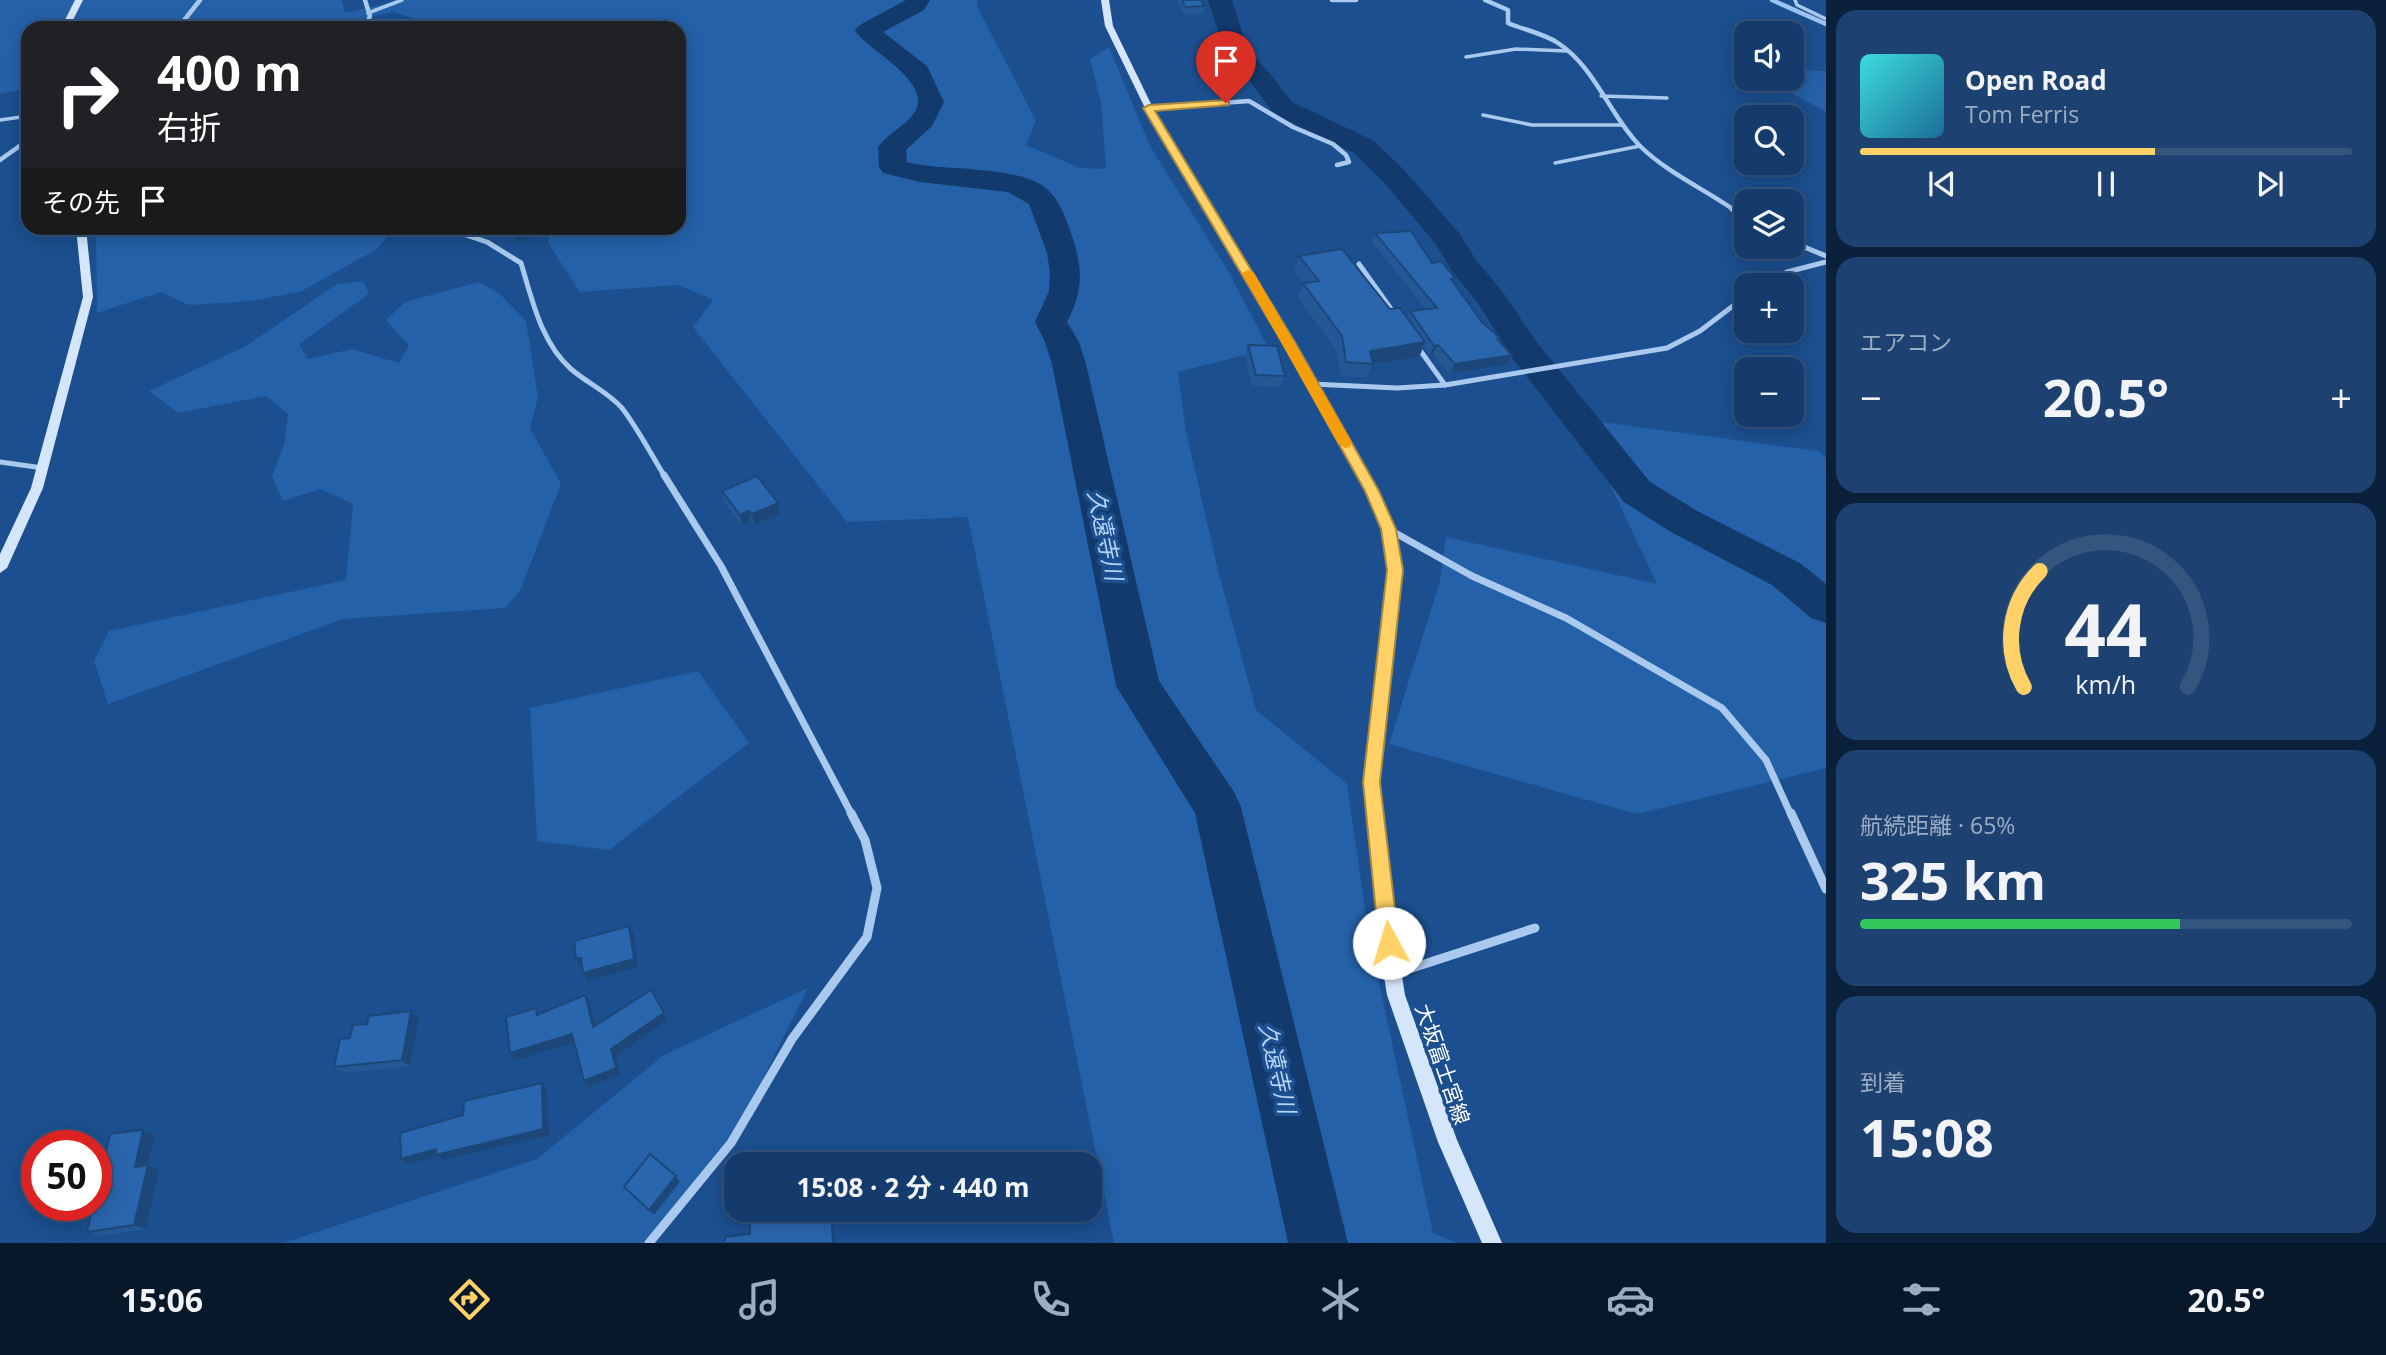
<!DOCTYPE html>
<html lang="ja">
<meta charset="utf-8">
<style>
body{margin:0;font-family:"Open Sans","Noto Sans JP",sans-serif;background:#1d4271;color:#f1f3f6;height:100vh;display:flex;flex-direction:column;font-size:26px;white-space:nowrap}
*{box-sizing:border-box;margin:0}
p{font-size:23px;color:#9dadc1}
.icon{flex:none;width:38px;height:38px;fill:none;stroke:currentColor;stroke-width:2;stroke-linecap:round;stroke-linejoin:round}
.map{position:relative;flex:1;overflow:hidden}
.panel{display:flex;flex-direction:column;gap:10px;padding:10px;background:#0b203b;width:560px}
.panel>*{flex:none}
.banner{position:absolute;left:21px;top:21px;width:665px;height:214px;border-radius:21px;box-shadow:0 4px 18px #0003,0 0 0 2px #33557e;background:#202124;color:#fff;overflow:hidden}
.controls{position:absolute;left:1734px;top:21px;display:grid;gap:14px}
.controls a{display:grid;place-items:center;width:70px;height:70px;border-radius:14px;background:#143b6b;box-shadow:0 4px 18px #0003,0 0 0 2px #33557e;font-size:35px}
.speed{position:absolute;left:21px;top:1130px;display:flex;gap:14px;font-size:35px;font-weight:700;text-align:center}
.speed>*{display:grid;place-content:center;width:91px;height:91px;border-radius:50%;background:#143b6b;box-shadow:0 4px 18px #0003,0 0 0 2px #33557e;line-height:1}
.speed .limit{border:10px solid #d22;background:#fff;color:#111}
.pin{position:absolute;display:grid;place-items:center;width:60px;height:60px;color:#fff;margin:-72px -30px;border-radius:50% 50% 50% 0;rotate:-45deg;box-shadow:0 0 7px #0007}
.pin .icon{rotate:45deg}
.me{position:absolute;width:77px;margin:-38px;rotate:354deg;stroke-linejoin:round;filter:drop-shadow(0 0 5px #0008)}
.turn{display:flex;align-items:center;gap:24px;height:147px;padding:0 21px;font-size:32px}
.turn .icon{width:91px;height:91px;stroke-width:2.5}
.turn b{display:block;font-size:49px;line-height:60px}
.then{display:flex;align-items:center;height:66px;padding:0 21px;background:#0003;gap:14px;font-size:26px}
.big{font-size:52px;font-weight:700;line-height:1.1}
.panel .tile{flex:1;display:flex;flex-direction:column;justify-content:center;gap:10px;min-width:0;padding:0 24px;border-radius:21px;background:#1d4271}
.panel .dial{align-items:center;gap:0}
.dial svg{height:182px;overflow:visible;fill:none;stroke:#33557e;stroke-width:7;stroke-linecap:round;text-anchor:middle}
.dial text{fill:#f1f3f6;stroke:none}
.song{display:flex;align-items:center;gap:21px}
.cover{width:84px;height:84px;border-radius:10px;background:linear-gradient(135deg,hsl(180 70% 55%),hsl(200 70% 35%))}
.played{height:7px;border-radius:4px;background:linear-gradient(90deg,#ffd166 60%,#33557e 60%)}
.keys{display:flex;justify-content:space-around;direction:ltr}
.heat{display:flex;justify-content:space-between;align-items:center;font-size:38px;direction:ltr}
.charge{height:10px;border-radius:5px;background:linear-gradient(90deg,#34c759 65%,#33557e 0)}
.trip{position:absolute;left:724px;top:1152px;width:378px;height:70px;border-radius:21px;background:#143b6b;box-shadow:0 4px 18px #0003,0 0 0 2px #33557e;font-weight:700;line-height:70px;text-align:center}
.tab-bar{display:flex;height:112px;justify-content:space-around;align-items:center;background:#08182b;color:#9dadc1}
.tab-bar .icon{width:49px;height:49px}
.tab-bar .on{color:#ffd166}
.tab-bar b{font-size:32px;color:#f1f3f6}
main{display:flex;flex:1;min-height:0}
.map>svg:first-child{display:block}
.green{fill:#2461a8}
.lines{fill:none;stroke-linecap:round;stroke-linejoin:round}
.stream{stroke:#9cc4f0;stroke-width:4.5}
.river{fill:#123a6d;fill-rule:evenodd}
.lane{stroke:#a9c9ee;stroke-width:3.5}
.street-far3{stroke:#a9c9ee;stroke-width:4.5}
.street-far2{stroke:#a9c9ee;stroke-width:5}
.street-far1{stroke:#a9c9ee;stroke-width:7}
.street{stroke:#a9c9ee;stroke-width:9}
.secondary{fill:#d6e6fa;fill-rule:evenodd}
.wall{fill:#245895}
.shaded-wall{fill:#1d4779}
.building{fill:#2a66ad;stroke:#1d4779;stroke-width:2}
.route{fill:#ffd166;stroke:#a68842;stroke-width:2}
.slow{fill:#f59e0b}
.labels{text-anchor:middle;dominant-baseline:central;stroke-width:7;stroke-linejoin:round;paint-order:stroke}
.street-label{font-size:21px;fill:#fff;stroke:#1b4f8f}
.water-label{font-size:23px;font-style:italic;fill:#b5d3f5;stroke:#1b4f8f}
</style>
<main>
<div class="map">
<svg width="1826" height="1243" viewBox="0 0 1826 1243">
<rect width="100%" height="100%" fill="#1b4f8f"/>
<!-- green -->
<g class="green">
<polygon points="0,0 342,0 345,13 402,0 978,0 977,6 1036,121 1026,145 1080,168 1106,169 1101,103 1090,59 1109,47 1150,146 1227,269 1269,349 1178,372 1186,431 1218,570 1256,710 1347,784 1369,936 1433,1233 1457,1243 1114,1243 968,517 847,522 693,327 713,300 679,285 580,292 548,243 551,228 679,228 679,28 592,28 580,23 442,28 394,12 314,28 28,28 28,88 0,94"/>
<polygon points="1792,70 1826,71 1826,112 1767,79 1792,79"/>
<polygon points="96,228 395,228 377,249 302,291 251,301 189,305 161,292 97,313"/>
<polygon points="363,281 369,294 299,344 308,359 352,349 399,363 409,346 386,320 405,302 479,282 499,293 526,321 538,397 530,428 561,484 520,591 505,608 343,619 108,704 94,661 109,631 346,580 353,504 320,489 283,501 272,476 284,445 288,414 266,396 178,413 149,391 246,346 337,284"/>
<polygon points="1579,419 1818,451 1826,458 1826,768 1637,814 1389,744 1440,581 1446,537 1657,584"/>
<polygon points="698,671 749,743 609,850 537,841 530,708"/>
<polygon points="808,988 731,1143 644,1243 283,1243 537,1159 664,1055"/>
</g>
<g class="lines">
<!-- stream -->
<polyline class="stream" points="1772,0 1826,24"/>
<!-- river -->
<g class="river">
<path d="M 906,0 L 930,0 L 924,10 L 883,32 L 927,66 L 944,102 L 932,126 L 906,150 L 907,162 C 942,172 1024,164 1049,191 C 1062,204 1067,222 1073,239 C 1083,271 1083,292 1067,322 L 1079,342 L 1086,364 L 1159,681 L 1234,792 L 1241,807 L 1348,1243 L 1288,1243 L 1195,813 L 1116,686 L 1052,364 L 1045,342 L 1035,322 L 1049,291 L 1050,273 L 1047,253 L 1029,204 L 1008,192 L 920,182 L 883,173 L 879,167 L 878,147 C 887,134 904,127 914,113 C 935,83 869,51 855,31 L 858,26 Z"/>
<polygon points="1208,0 1232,0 1248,51 1268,71 1292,102 1374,141 1402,168 1459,233 1476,260 1505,295 1535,340 1650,482 1699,512 1800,563 1826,584 1826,623 1811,618 1772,585 1671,532 1624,502 1510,355 1480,306 1452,271 1435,243 1382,180 1354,153 1274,114 1250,81 1227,59"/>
</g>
<!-- lane -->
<g class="lane">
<polyline points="1795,0 1797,5 1826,19"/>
<polyline points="368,13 402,0"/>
<polyline points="1466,57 1516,49 1567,51"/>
<polyline points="1601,96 1667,98"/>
<polyline points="1483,115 1532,125 1623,125"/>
<polyline points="0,120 28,116"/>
<polyline points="1555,163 1640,146"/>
</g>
<!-- street-far3 -->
<g class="street-far3">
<polyline points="365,0 370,16 365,28"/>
<polyline points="1332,0 1356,0"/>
<path d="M 1485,0 L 1508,10 L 1508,23 C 1524,30 1543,33 1558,43 C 1595,67 1610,116 1641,147 C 1668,173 1704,189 1734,210"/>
<polyline points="178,28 200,0"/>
<polyline points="1149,108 1249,101 1293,127 1333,144 1346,155 1349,162 1337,165"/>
<polyline points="0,160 28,140"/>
</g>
<!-- street-far2 -->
<g class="street-far2">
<polyline points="1732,209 1746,220"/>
<path d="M 445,228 L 487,242 L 521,263 C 532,299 541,343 571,369 C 587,383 608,392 622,408 C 638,429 651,454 665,477"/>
<polyline points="1792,242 1826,256"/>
<polyline points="1359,264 1396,316"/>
<polyline points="1765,285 1787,272 1826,262"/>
<polyline points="1417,346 1445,385"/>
<polyline points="1312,384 1397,388 1445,385 1667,348 1700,331 1746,296"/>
<polyline points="0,462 43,468"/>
</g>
<!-- street-far1 -->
<g class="street-far1">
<polyline points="664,475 721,566 852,815"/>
<polyline points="1390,530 1472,576 1566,618 1722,708 1766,760 1791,815"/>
</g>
<!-- street -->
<g class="street">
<polyline points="1791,813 1826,889"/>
<polyline points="1392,970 1412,968 1535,928"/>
<polyline points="649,1243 731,1143 792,1039 867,937 877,888 865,840 851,813"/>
</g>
<!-- secondary -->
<g class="secondary">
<polygon points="75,0 83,0 69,28 61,28"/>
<polygon points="1101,0 1109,0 1113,26 1153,108 1285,325 1378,491 1396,529 1402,570 1379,782 1401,970 1405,995 1457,1140 1502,1243 1482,1243 1438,1142 1387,995 1383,970 1363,782 1388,570 1382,529 1366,491 1273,325 1145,108 1105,26"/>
<polygon points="76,228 86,228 93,297 43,488 7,568 0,573 0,554 31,488 83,297"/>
</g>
</g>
<!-- wall -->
<g class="wall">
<polygon points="1177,0 1201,0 1204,6 1203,14 1184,14"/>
<polygon points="503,228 541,228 543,233 517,243"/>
<polygon points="1375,233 1432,263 1455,278 1453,283 1482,322 1498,341 1507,364 1450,374 1433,354 1430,355 1424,346 1419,357 1372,364 1367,378 1341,376 1336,350 1298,297 1304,283 1294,271 1299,256 1390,309 1407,317 1410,311 1426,309 1372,242"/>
<polygon points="1248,345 1285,376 1281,387 1252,386 1245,357"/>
<polygon points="722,491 779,514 754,525 751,521 742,526 724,502"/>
<polygon points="411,1011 419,1019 410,1066 344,1073 334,1067 350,1038 367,1024"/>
<polygon points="143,1130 155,1135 148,1165 159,1170 146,1229 100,1236 87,1232"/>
</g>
<!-- shaded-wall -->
<g class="shaded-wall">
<polygon points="525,228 541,228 543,233 517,243 514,232"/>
<polygon points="1425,342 1419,357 1372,364 1370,351"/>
<polygon points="1438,345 1433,354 1430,355 1434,346"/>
<polygon points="1512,355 1507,364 1450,374 1455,364"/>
<polygon points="778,503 779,514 754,525 752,514"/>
<polygon points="749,511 751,521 742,526 740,515"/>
<polygon points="629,926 634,934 638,967 588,981 583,973"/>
<polygon points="581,958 586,966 581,967 576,959"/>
<polygon points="585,995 590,1003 598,1034 593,1027"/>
<polygon points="411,1011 419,1019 410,1066 402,1060"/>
<polygon points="664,1013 668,1020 616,1056 620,1074 589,1087 584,1081 611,1049"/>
<polygon points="572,1034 578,1041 516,1060 510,1053"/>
<polygon points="542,1083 547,1088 549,1135 443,1160 437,1156 409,1164 401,1159"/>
<polygon points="143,1130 155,1135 146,1172 135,1167"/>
<polygon points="148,1165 159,1170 146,1229 134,1225"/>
<polygon points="676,1176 680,1182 654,1215 649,1210"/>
<polygon points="831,1209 833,1215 835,1243 833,1243"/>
</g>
<!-- building -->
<g class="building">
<polygon points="1182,0 1201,0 1204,6 1185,7"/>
<polygon points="510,228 525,228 514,232"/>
<polygon points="1411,231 1432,263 1441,261 1455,278 1451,279 1482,322 1500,338 1497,339 1512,355 1455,364 1438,345 1434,346 1410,311 1437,308 1375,233"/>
<polygon points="1342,249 1390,309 1400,308 1425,342 1370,351 1373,364 1346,362 1342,336 1303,283 1319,281 1299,256"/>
<polygon points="1248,345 1277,346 1285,376 1256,375"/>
<polygon points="757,476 778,503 752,514 749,511 740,515 722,491"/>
<polygon points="629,926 634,959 583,973 581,958 576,959 574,941"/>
<polygon points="651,990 664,1013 611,1049 616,1068 584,1081 572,1034 510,1053 506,1017 536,1008 537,1015 585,995 593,1027"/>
<polygon points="411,1011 402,1060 334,1067 340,1039 350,1038 353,1025 367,1024 369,1016"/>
<polygon points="542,1083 543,1129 436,1155 436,1149 401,1159 400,1133 463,1115 464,1101"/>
<polygon points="143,1130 135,1167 148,1165 134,1225 87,1232 93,1206 96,1206 96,1193 110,1134"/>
<polygon points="650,1154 676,1176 649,1210 624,1187"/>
<polygon points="824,1209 831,1209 833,1243 725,1243 725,1237 750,1234 750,1219"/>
</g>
<!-- route -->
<polygon class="route" points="1226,100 1229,100 1229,105 1155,111 1296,344 1379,491 1396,529 1403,570 1380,782 1399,943 1396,950 1389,953 1382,950 1379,943 1363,782 1387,570 1381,529 1365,491 1283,344 1143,108 1149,105"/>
<!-- slow -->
<polygon class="slow" points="1248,270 1254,273 1352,443 1350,447 1345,448 1338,443 1242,273"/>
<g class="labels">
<!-- street labels -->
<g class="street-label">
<text transform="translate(1443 1064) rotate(71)">大坂富士宮線</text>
</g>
<!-- water labels -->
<g class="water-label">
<text transform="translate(1106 535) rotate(78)">久遠寺川</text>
<text transform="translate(1278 1068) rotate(77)">久遠寺川</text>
</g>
</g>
</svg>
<div class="controls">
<a><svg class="icon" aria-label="sound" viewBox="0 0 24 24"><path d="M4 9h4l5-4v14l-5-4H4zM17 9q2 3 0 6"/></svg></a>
<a><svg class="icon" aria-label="search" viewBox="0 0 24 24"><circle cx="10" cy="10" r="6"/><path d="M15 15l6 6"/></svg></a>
<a><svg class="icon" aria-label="layers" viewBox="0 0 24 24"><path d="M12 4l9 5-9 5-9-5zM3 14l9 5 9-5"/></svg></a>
<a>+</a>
<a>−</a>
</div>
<div class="speed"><div class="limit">50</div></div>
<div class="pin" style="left:1226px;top:103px;background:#d93025"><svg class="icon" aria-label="arrive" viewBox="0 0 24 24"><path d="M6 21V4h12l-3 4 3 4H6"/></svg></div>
<svg class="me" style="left:1389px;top:943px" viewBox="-20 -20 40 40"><circle r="19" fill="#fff"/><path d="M0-13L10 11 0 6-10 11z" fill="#ffd166"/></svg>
<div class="trip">15:08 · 2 分 · 440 m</div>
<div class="banner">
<div class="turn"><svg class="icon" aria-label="right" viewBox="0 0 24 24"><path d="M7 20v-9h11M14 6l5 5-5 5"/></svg><div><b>400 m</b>右折</div></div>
<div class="then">その先<svg class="icon" aria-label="arrive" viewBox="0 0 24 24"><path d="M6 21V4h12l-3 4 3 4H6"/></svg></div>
</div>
</div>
<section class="panel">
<div class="tile">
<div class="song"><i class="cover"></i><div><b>Open Road</b><p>Tom Ferris</p></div></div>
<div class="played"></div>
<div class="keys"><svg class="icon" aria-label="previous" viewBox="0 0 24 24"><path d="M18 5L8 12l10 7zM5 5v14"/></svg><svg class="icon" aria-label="pause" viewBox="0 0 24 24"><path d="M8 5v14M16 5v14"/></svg><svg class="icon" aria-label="next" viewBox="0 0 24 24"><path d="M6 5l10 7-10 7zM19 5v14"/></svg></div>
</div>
<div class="tile"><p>エアコン</p>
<div class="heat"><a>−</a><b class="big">20.5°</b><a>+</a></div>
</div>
<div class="tile dial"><svg viewBox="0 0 100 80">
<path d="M14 69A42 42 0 1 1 86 69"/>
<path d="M14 69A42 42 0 0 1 21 18" stroke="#ffd166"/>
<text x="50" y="56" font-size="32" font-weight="700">44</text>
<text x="50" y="72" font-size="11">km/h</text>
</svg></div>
<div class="tile"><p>航続距離 · 65%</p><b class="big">325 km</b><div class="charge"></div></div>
<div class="tile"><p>到着</p><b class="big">15:08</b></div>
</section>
</main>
<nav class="tab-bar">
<b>15:06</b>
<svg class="icon on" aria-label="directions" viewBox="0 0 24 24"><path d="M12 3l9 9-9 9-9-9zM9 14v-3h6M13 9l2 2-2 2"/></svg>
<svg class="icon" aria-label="music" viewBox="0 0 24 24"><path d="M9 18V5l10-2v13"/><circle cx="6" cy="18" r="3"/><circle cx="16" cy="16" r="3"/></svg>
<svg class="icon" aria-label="phone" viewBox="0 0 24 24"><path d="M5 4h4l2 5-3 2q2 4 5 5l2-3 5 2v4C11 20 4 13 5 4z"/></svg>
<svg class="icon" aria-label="climate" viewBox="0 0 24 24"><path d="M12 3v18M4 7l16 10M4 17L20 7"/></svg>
<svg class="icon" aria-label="car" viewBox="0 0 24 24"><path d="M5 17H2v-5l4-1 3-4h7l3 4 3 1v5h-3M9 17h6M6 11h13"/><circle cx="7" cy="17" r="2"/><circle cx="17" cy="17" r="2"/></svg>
<svg class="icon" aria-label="filters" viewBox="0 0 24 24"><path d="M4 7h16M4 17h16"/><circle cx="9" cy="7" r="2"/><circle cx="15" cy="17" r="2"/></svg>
<b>20.5°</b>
</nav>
